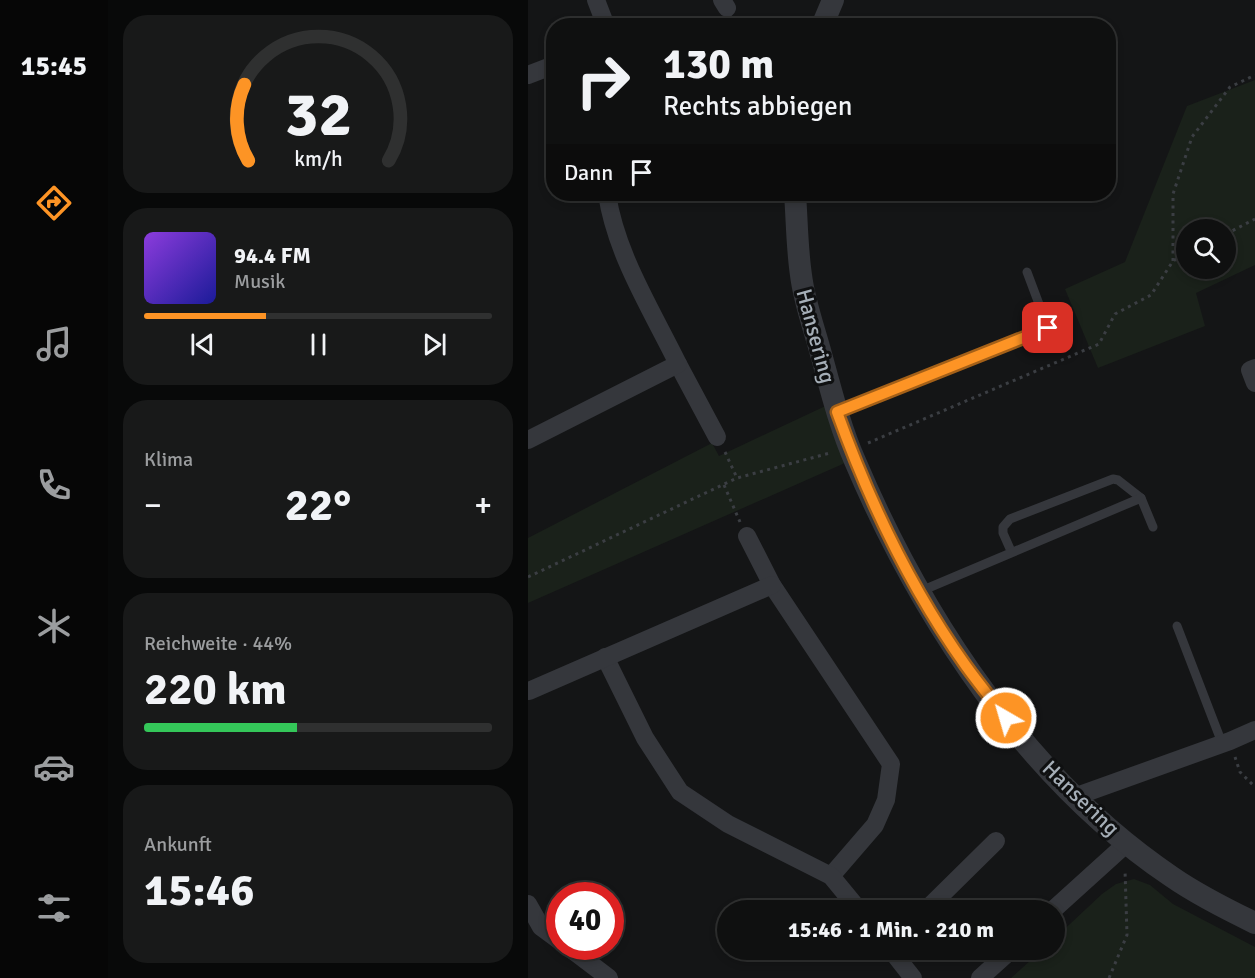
<!DOCTYPE html>
<html lang="de">
<meta charset="utf-8">
<style>
body{margin:0;font-family:Signika,sans-serif;background:#181919;color:#f1f3f6;height:100vh;display:flex;flex-direction:column;font-size:22px;white-space:nowrap}
*{box-sizing:border-box;margin:0}
p{font-size:20px;color:#9b9d9f}
.icon{flex:none;width:33px;height:33px;fill:none;stroke:currentColor;stroke-width:2;stroke-linecap:round;stroke-linejoin:round}
.map{position:relative;flex:1;overflow:hidden}
.details{display:flex;flex-direction:column;gap:15px;padding:15px;background:#080909;width:420px}
.details>*{flex:none}
.guide{position:absolute;left:18px;top:18px;width:570px;height:183px;border-radius:24px;box-shadow:0 3px 9px #0003,0 0 0 2px #2f3030;background:#0f1010;color:#f1f3f6;overflow:hidden}
.fabs{position:absolute;left:648px;top:219px;display:grid;gap:12px}
.fabs a{display:grid;place-items:center;width:60px;height:60px;border-radius:50%;background:#0f1010;box-shadow:0 3px 9px #0003,0 0 0 2px #2f3030;font-size:30px}
.speed{position:absolute;left:18px;top:882px;display:flex;gap:12px;font-size:30px;font-weight:700;text-align:center}
.speed>*{display:grid;place-content:center;width:78px;height:78px;border-radius:50%;background:#0f1010;box-shadow:0 3px 9px #0003,0 0 0 2px #2f3030;line-height:1}
.speed .limit{border:9px solid #d22;background:#fff;color:#111}
.pin{position:absolute;display:grid;place-items:center;width:51px;height:51px;color:#fff;margin:-26px;border-radius:12px;box-shadow:0 3px 9px #0006}
.me{position:absolute;width:66px;margin:-33px;rotate:322deg;stroke-linejoin:round;filter:drop-shadow(0 0 4px #0008)}
.turn{display:flex;align-items:center;gap:21px;height:126px;padding:0 18px;font-size:27px}
.turn .icon{width:78px;height:78px;stroke-width:2.5}
.turn b{display:block;font-size:42px;line-height:51px}
.then{display:flex;align-items:center;height:57px;padding:0 18px;background:#0003;gap:12px;font-size:22px}
.big{font-size:45px;font-weight:700;line-height:1.1}
.details .card{flex:1;display:flex;flex-direction:column;justify-content:center;gap:9px;min-width:0;padding:0 21px;border-radius:24px;background:#181919}
.details .dial{align-items:center;gap:0}
.dial svg{height:156px;overflow:visible;fill:none;stroke:#2f3030;stroke-width:7;stroke-linecap:round;text-anchor:middle}
.dial text{fill:#f1f3f6;stroke:none}
.song{display:flex;align-items:center;gap:18px}
.cover{width:72px;height:72px;border-radius:9px;background:linear-gradient(135deg,hsl(270 70% 55%),hsl(240 70% 35%))}
.played{height:6px;border-radius:3px;background:linear-gradient(90deg,#fd9425 35%,#2f3030 35%)}
.keys{display:flex;justify-content:space-around;direction:ltr}
.heat{display:flex;justify-content:space-between;align-items:center;font-size:33px;direction:ltr}
.charge{height:9px;border-radius:4px;background:linear-gradient(90deg,#34c759 44%,#2f3030 0)}
.trip{position:absolute;left:189px;top:900px;width:348px;height:60px;border-radius:30px;background:#0f1010;box-shadow:0 3px 9px #0003,0 0 0 2px #2f3030;font-weight:700;line-height:60px;text-align:center}
main{display:flex;flex:1;min-height:0}
.tab-bar{display:flex;flex-direction:column;width:108px;justify-content:space-around;align-items:center;background:#060606;color:#9b9d9f}
.tab-bar .icon{width:42px;height:42px}
.tab-bar .active{color:#fd9425}
.tab-bar b{font-size:27px;color:#f1f3f6}
.map>svg:first-child{display:block}
.green{fill:#1a211a;fill-rule:evenodd}
.lines{fill:none;stroke-linecap:round;stroke-linejoin:round}
.path{stroke:#3b3e43;stroke-width:3;stroke-dasharray:3 4.5;stroke-linecap:butt}
.service{stroke:#35373c;stroke-width:9}
.minor{stroke:#35373c;stroke-width:18}
.tertiary{stroke:#35373c;stroke-width:22}
.route-casing{stroke:#a46018;stroke-width:15}
.route{stroke:#fd9425;stroke-width:10}
.labels{text-anchor:middle;dominant-baseline:central;stroke-width:6;stroke-linejoin:round;paint-order:stroke}
.street-label{font-size:22px;fill:#a5aeb7;stroke:#0f1011}
</style>
<main>
<nav class="tab-bar">
<b>15:45</b>
<svg class="icon active" aria-label="directions" viewBox="0 0 24 24"><path d="M12 3l9 9-9 9-9-9zM9 14v-3h6M13 9l2 2-2 2"/></svg>
<svg class="icon" aria-label="music" viewBox="0 0 24 24"><path d="M9 18V5l10-2v13"/><circle cx="6" cy="18" r="3"/><circle cx="16" cy="16" r="3"/></svg>
<svg class="icon" aria-label="phone" viewBox="0 0 24 24"><path d="M5 4h4l2 5-3 2q2 4 5 5l2-3 5 2v4C11 20 4 13 5 4z"/></svg>
<svg class="icon" aria-label="climate" viewBox="0 0 24 24"><path d="M12 3v18M4 7l16 10M4 17L20 7"/></svg>
<svg class="icon" aria-label="car" viewBox="0 0 24 24"><path d="M5 17H2v-5l4-1 3-4h7l3 4 3 1v5h-3M9 17h6M6 11h13"/><circle cx="7" cy="17" r="2"/><circle cx="17" cy="17" r="2"/></svg>
<svg class="icon" aria-label="filters" viewBox="0 0 24 24"><path d="M4 7h16M4 17h16"/><circle cx="9" cy="7" r="2"/><circle cx="15" cy="17" r="2"/></svg>
</nav>
<section class="details">
<div class="card dial"><svg viewBox="0 0 100 80">
<path d="M14 69A42 42 0 1 1 86 69"/>
<path d="M14 69A42 42 0 0 1 12 30" stroke="#fd9425"/>
<text x="50" y="56" font-size="32" font-weight="700">32</text>
<text x="50" y="72" font-size="11">km/h</text>
</svg></div>
<div class="card">
<div class="song"><i class="cover"></i><div><b>94.4 FM</b><p>Musik</p></div></div>
<div class="played"></div>
<div class="keys"><svg class="icon" aria-label="previous" viewBox="0 0 24 24"><path d="M18 5L8 12l10 7zM5 5v14"/></svg><svg class="icon" aria-label="pause" viewBox="0 0 24 24"><path d="M8 5v14M16 5v14"/></svg><svg class="icon" aria-label="next" viewBox="0 0 24 24"><path d="M6 5l10 7-10 7zM19 5v14"/></svg></div>
</div>
<div class="card"><p>Klima</p>
<div class="heat"><a>−</a><b class="big">22°</b><a>+</a></div>
</div>
<div class="card"><p>Reichweite · 44%</p><b class="big">220 km</b><div class="charge"></div></div>
<div class="card"><p>Ankunft</p><b class="big">15:46</b></div>
</section>
<div class="map">
<svg width="727" height="978" viewBox="0 0 727 978">
<rect width="100%" height="100%" fill="#141516"/>
<!-- green -->
<g class="green">
<path d="M 727,80 L 727,265 L 668,293 L 677,326 L 570,368 L 537,289 L 597,262 L 659,106 ZM 658,230 L 698,230 L 698,268 L 658,268 Z"/>
<polygon points="306,402 326,459 0,603 0,538 184,443 191,456"/>
<polygon points="606,879 622,885 645,904 727,947 727,978 483,978 514,950 526,950 527,938 574,894 588,884"/>
</g>
<g class="lines">
<!-- path -->
<g class="path">
<polyline points="698,234 727,219"/>
<polyline points="645,261 645,194 664,137 702,87 727,75"/>
<polyline points="340,443 571,344 587,314 623,295 645,261 658,254"/>
<polyline points="197,452 209,478"/>
<polyline points="196,485 212,522"/>
<polyline points="0,577 209,478 302,453"/>
<polyline points="707,757 712,772 727,787"/>
<polyline points="581,978 599,935 597,870"/>
</g>
<!-- service -->
<g class="service">
<polyline points="309,412 520,328 499,272"/>
<polyline points="483,551 475,533 475,527 482,519 585,479 590,480 613,498"/>
<polyline points="393,591 613,498 625,527"/>
<polyline points="649,626 694,743"/>
</g>
<!-- minor -->
<g class="minor">
<polyline points="68,0 78,26"/>
<polyline points="194,0 199,8"/>
<polyline points="0,75 26,65"/>
<polyline points="150,364 189,437"/>
<polyline points="727,368 722,370 727,383"/>
<path d="M 0,440 L 150,364 C 123,309 88,254 79,194"/>
<polyline points="219,536 244,585 363,764 358,800 347,825 303,876"/>
<polyline points="77,657 117,738 152,792 200,824 303,876 331,910"/>
<polyline points="1,691 244,585"/>
<polyline points="546,797 702,741 727,730"/>
<polyline points="0,904 13,927 32,941"/>
<polyline points="398,910 468,841"/>
<polyline points="525,910 599,843"/>
<polyline points="39,946 81,978"/>
<polyline points="363,950 385,978"/>
<polyline points="452,978 483,950"/>
</g>
<!-- tertiary -->
<g class="tertiary">
<polyline points="294,26 305,0"/>
<path d="M 267,194 C 269,220 269,248 273,275 C 276,301 286,328 293,354 C 303,390 312,427 327,461 C 394,619 500,780 644,877 C 670,895 698,909 727,923"/>
</g>
</g>
<g class="lines">
<!-- route casing -->
<g class="route-casing">
<path id="route" d="M 478,718 C 465,701 451,684 438,666 C 383,589 341,501 309,412 L 520,328"/>
</g>
<!-- route -->
<use href="#route" class="route"/>
</g>
<g class="labels">
<!-- street labels -->
<g class="street-label">
<text transform="translate(288 336) rotate(75)">Hansering</text>
<text transform="translate(553 798) rotate(44)">Hansering</text>
</g>
</g>
</svg>
<div class="fabs">
<a><svg class="icon" aria-label="search" viewBox="0 0 24 24"><circle cx="10" cy="10" r="6"/><path d="M15 15l6 6"/></svg></a>
</div>
<div class="speed"><div class="limit">40</div></div>
<div class="pin" style="left:520px;top:328px;background:#d93025"><svg class="icon" aria-label="arrive" viewBox="0 0 24 24"><path d="M6 21V4h12l-3 4 3 4H6"/></svg></div>
<svg class="me" style="left:478px;top:718px" viewBox="-20 -20 40 40"><circle r="17" fill="#fd9425" stroke="#fff" stroke-width="3"/><path d="M0-11L8 9 0 5-8 9z" fill="#fff"/></svg>
<div class="trip">15:46 · 1 Min. · 210 m</div>
<div class="guide">
<div class="turn"><svg class="icon" aria-label="right" viewBox="0 0 24 24"><path d="M7 20v-9h11M14 6l5 5-5 5"/></svg><div><b>130 m</b>Rechts abbiegen</div></div>
<div class="then">Dann<svg class="icon" aria-label="arrive" viewBox="0 0 24 24"><path d="M6 21V4h12l-3 4 3 4H6"/></svg></div>
</div>
</div>
</main>
